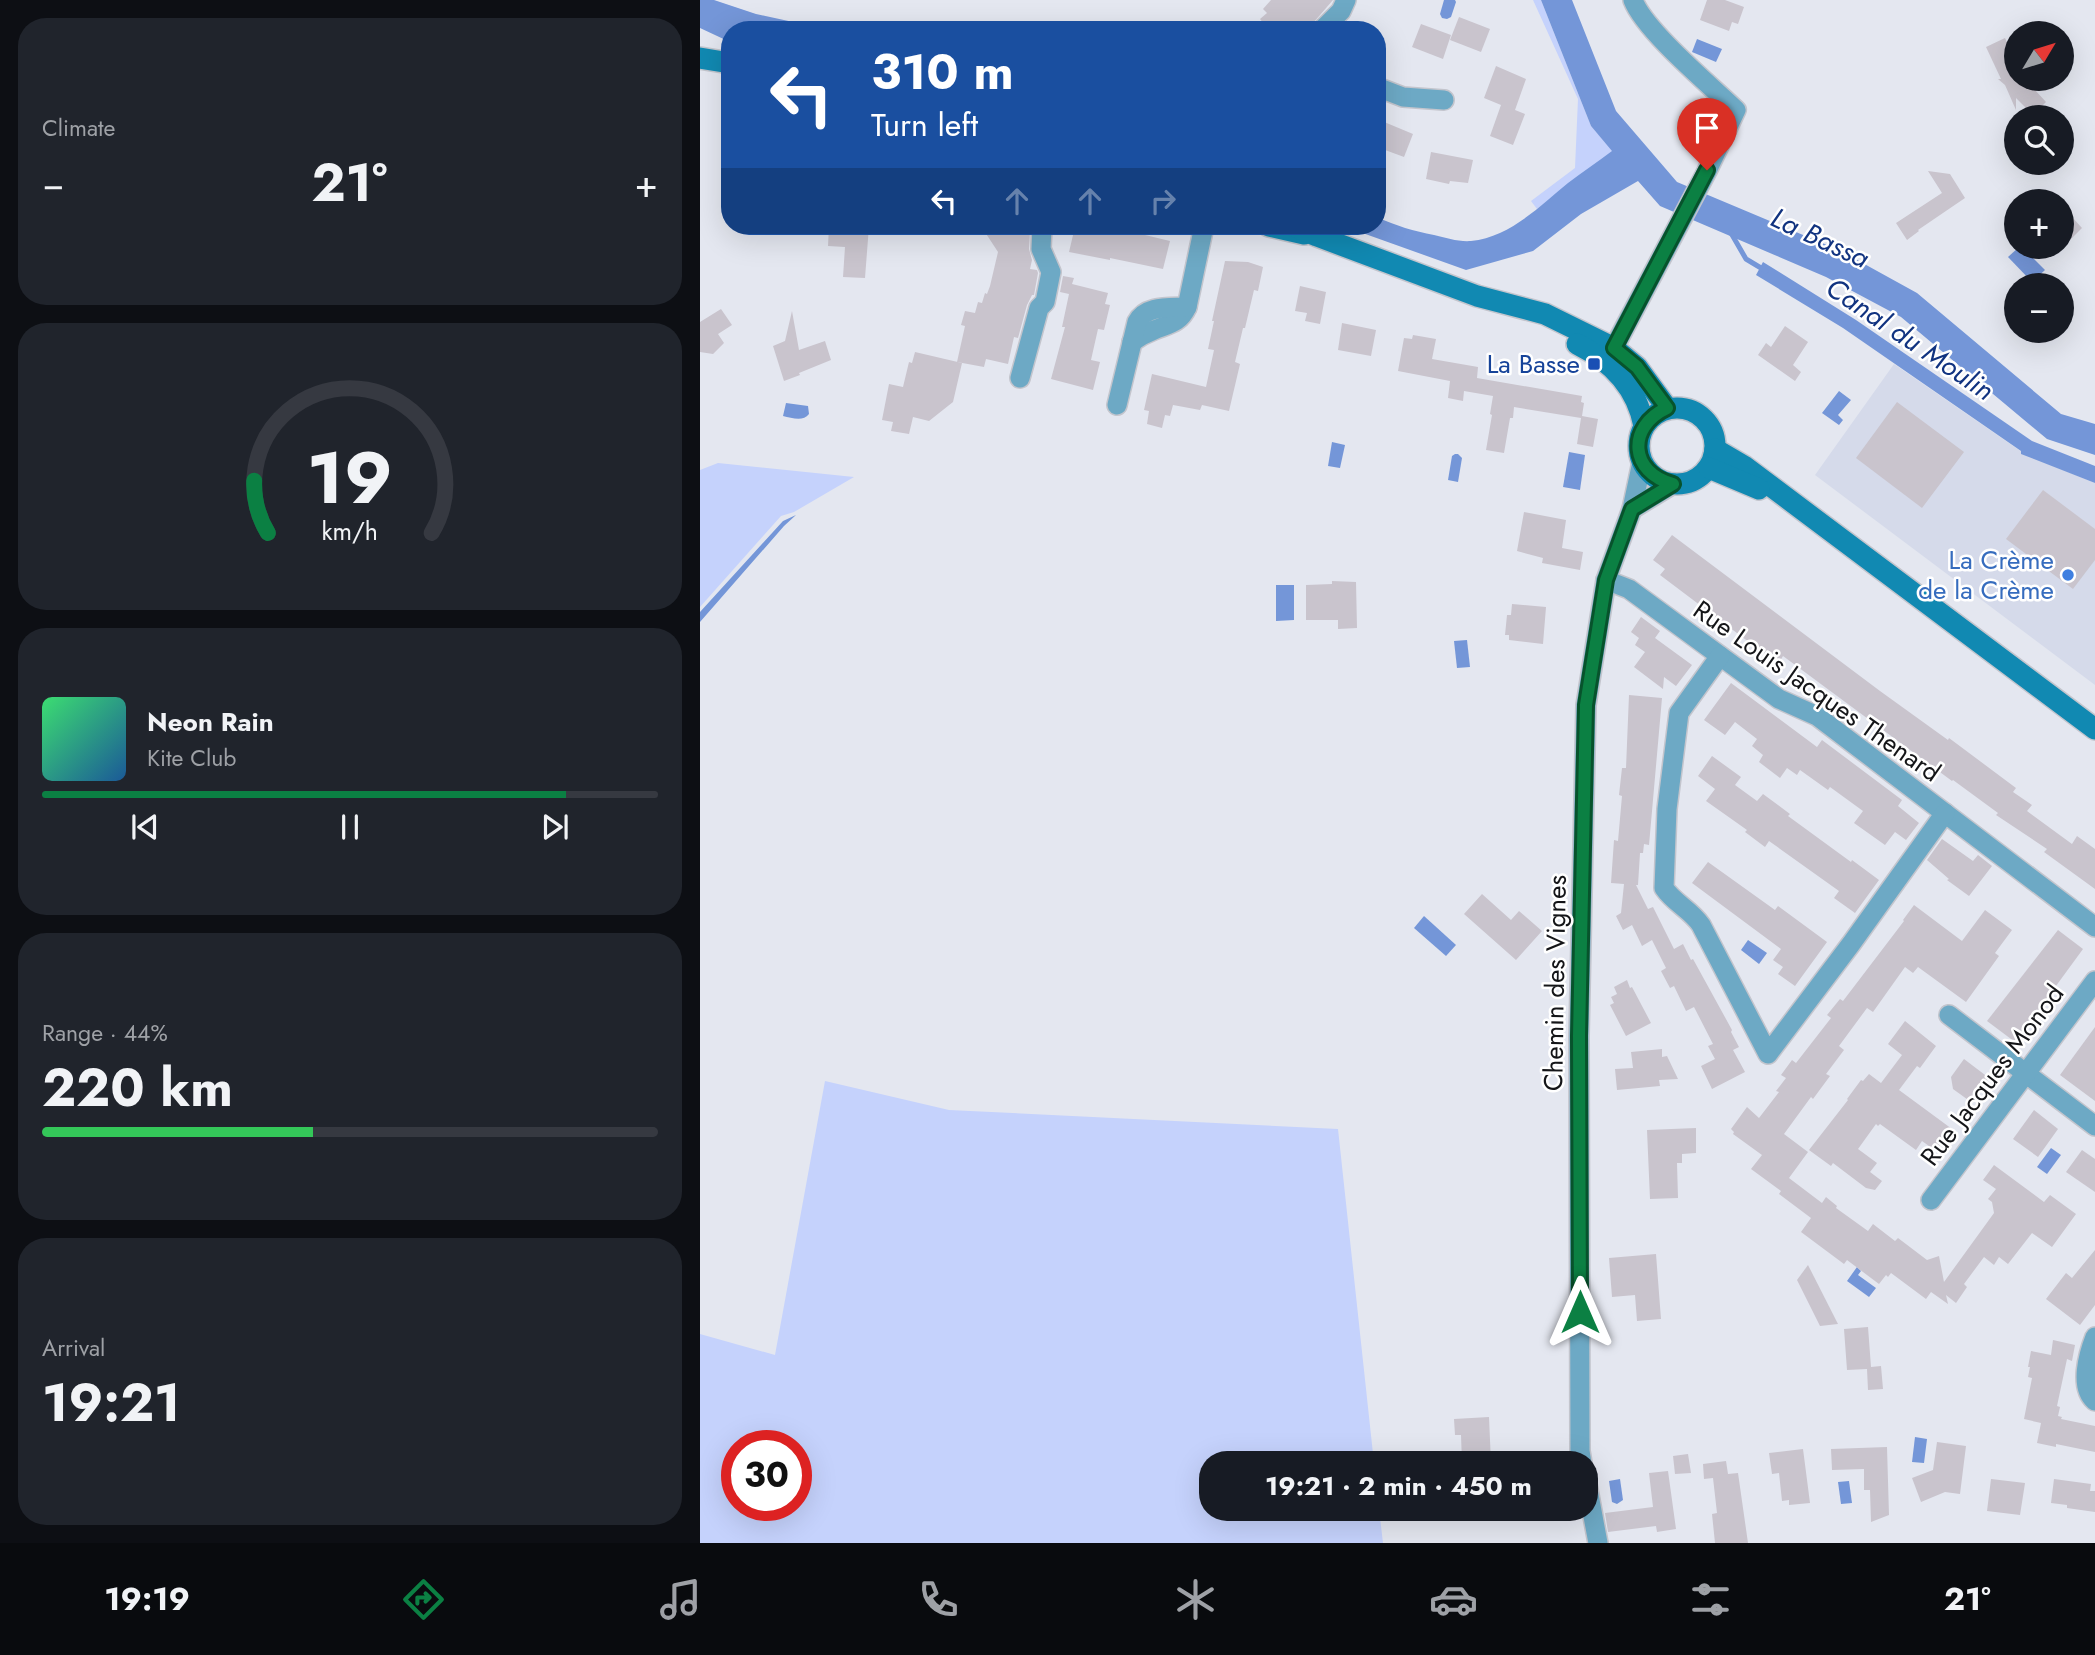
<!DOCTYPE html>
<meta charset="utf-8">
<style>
body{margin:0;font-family:Jost,sans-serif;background:#20242c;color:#f1f3f6;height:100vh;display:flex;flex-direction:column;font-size:26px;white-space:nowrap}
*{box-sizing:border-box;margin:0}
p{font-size:23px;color:#9ea1a6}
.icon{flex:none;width:38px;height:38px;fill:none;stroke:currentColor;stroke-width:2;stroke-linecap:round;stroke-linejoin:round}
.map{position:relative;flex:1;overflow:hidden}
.side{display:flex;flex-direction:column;gap:18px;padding:18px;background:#0d0f14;width:700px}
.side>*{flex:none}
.top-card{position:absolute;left:21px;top:21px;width:665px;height:214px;border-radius:28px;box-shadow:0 7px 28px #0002;background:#1a4fa0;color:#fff;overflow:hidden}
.needle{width:46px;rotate:52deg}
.fabs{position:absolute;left:1304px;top:21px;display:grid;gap:14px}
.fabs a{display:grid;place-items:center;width:70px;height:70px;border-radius:50%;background:#171b24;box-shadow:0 7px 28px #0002;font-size:35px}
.speed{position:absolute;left:21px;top:1430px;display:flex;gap:14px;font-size:35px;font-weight:700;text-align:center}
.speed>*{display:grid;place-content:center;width:91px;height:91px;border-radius:50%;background:#171b24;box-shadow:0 7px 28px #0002;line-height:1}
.speed .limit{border:10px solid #d22;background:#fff;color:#111}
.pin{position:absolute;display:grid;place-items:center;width:60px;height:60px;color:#fff;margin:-72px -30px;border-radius:50% 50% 50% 0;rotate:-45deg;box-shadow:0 0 7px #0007}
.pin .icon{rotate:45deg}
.me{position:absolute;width:77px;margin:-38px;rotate:0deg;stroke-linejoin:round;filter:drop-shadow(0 0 5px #0008)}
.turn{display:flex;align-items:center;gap:24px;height:147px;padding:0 35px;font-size:32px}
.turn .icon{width:91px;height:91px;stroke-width:2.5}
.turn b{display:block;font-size:49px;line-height:60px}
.lanes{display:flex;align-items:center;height:66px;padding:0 35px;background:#0003;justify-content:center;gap:35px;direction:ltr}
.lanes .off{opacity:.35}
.big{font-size:52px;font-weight:700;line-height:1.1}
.side .card{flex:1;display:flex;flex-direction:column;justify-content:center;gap:10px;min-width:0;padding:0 24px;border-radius:28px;background:#20242c}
.side .dial{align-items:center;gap:0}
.dial svg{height:182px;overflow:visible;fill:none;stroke:#363941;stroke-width:7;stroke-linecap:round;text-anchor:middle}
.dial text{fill:#f1f3f6;stroke:none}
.song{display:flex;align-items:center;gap:21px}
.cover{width:84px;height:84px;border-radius:10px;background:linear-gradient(135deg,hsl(140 70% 55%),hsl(210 70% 35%))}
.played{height:7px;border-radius:4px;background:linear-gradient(90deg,#0b8043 85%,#363941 85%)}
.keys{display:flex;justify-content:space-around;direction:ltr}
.heat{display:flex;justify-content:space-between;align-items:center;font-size:38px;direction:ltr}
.charge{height:10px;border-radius:5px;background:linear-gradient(90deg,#34c759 44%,#363941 0)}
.trip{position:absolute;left:499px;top:1451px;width:399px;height:70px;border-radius:28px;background:#171b24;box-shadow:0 7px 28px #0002;font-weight:700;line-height:70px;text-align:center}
.tabs{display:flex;height:112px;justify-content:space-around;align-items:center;background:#090b0e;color:#9ea1a6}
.tabs .icon{width:49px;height:49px}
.tabs .on{color:#0b8043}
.tabs b{font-size:32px;color:#f1f3f6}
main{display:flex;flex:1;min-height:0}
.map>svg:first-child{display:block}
.built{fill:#d5daea}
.green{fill:#c5d2fc;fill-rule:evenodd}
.water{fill:#7496d8}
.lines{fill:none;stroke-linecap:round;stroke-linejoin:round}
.stream{stroke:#7496d8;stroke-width:5}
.building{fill:#c9c4cd}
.street-casing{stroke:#c3c5cd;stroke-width:22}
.secondary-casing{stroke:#c3c5cd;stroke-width:24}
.street{stroke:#6da9c5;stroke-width:19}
.secondary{stroke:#1189b2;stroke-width:21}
.route-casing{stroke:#07532c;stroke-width:18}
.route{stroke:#0b8043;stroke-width:12}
.transit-dot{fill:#1a4fb4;stroke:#fff;stroke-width:2.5}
.shop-dot{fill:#3f7fe0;stroke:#fff;stroke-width:2.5}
.labels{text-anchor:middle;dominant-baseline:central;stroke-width:5;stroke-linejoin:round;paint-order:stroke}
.transit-label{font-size:26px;fill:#164399;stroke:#fff;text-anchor:end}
.shop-label{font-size:26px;fill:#366cbe;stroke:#fff;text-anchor:end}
.street-label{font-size:26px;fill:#141518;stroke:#fff}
.water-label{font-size:28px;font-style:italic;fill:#113380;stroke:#fff}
</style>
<main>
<section class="side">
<div class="card"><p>Climate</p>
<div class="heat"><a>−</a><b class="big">21°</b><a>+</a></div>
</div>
<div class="card dial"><svg viewBox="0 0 100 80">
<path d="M14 69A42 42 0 1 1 86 69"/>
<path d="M14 69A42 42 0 0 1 8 46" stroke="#0b8043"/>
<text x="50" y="56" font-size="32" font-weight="700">19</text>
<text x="50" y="72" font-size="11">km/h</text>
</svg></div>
<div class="card">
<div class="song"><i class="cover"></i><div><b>Neon Rain</b><p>Kite Club</p></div></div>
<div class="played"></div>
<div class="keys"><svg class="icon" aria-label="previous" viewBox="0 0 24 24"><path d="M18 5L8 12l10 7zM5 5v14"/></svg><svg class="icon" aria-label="pause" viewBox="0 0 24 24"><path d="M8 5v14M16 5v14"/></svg><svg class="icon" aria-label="next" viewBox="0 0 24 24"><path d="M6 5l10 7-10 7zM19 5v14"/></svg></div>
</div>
<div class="card"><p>Range · 44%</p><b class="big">220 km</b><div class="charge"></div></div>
<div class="card"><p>Arrival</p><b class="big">19:21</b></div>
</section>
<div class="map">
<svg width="1395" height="1543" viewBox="0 0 1395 1543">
<rect width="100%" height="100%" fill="#e4e7f0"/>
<!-- built -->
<polygon class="built" points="1194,364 1322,452 1321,453 1395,483 1395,685 1115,475"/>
<!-- green -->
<g class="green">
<polygon points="833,0 841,0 891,126 913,151 837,209 831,201 875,168 878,99"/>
<polygon points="18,463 154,477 94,512 81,516 0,607 0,470"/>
<path d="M 125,1081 L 249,1110 L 638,1129 L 674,1463 L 511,1463 L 511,1508 L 679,1509 L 683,1543 L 0,1543 L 0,1334 L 75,1355 ZM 37,1446 L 96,1446 L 96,1505 L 37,1505 Z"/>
</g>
<!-- water -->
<g class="water">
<polygon points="0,0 14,0 56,14 130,30 30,30 30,42 0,28"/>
<polygon points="744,0 755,0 756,2 751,17 747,19 742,18 740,14"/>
<path d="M 841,0 L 872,0 L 916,111 L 977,182 L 1139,250 L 1217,293 L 1361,414 L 1395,424 L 1395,455 L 1347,439 L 1201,317 L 1126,277 L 960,206 L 938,181 L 881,214 L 833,251 L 766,270 L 643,226 L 677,226 L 677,217 C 696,226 714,231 734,235 C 746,238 759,242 771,241 C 810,237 840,206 868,183 C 882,172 898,162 912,151 L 891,126 Z"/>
<polygon points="997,39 1022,49 1016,62 992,52"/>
<polygon points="1319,247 1322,247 1345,270 1332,282 1308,257"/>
<polygon points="1063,262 1156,320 1332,441 1395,466 1395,483 1321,454 1321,451 1143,328 1056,275"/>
<polygon points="1139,391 1151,400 1138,415 1143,420 1139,425 1122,413"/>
<path d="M 86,403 L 108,406 L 109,414 C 103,422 92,418 83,416 Z"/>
<polygon points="632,442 645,445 640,468 628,466"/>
<polygon points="869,452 885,455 880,490 863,487"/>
<polygon points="755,454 758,454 762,458 758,482 748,480 752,456"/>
<polygon points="96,515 84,526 0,622 0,612 83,521"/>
<polygon points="576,585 594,585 594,620 576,621"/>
<polygon points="767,640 770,667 757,668 754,641"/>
<polygon points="724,916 756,945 746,956 714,928"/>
<polygon points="1048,940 1067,953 1059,964 1041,950"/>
<polygon points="1351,1148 1361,1155 1347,1174 1337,1167"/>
<polygon points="1157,1267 1161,1271 1158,1275 1176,1288 1169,1297 1147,1281"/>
<polygon points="1215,1437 1227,1439 1224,1463 1212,1462"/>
<polygon points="920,1479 923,1500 917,1504 912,1502 909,1481"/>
<polygon points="1149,1481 1152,1503 1141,1504 1138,1482"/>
</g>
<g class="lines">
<!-- stream -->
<polyline class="stream" points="1031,233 1046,259 1066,271"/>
</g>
<!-- building -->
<g class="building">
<polygon points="571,0 633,0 607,30 569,30 560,19 567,13 563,9"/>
<polygon points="1007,0 1025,0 1044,7 1038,24 1032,22 1029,31 1000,20"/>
<polygon points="759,17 790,29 781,52 750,40"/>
<polygon points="721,24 751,35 743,59 712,47"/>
<polygon points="1305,38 1316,61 1316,79 1325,79 1346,102 1333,115 1316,98 1316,110 1305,85 1298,79 1301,79 1286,47"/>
<polygon points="796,66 826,79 815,110 825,114 813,145 790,136 801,105 784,98"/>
<polygon points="677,119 713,134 704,157 677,147"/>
<polygon points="731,152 773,160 768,183 750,181 749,184 726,179"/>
<polygon points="1228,171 1250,174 1265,198 1218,230 1219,231 1207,240 1196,223 1242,193"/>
<polygon points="1362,206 1382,228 1362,248"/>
<polygon points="129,226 169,226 165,278 143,277 145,247 128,246"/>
<polygon points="281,226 317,226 319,229 330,231 329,249 332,260 330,269 337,270 338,273 334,295 332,295 327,305 318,338 314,337 308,364 286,359 284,367 257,362 265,326 261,325 265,311 275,313 278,302 282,303 285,293 287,294 290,286 298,252"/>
<polygon points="386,226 416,228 470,241 463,269 410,258 410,260 369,252 374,231 384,233"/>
<polygon points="525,261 548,262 563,267 558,291 554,290 545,328 543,328 535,362 540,364 529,411 502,405 500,410 473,405 470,416 465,415 462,428 447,424 449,411 444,410 452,374 506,387 514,350 508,349 514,321 512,321"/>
<polygon points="363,276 374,278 372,284 408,293 405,304 410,305 404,330 398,329 391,360 400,362 393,390 351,379 365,327 362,327 369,294 360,292"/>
<polygon points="600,286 626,292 620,324 605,321 607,313 595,311"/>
<polygon points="21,309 32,325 18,334 24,343 13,354 0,352 0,322"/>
<polygon points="92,311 99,350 125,341 131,360 99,373 100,375 84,381 73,346 85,341"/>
<polygon points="642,323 676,330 671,356 638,350"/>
<polygon points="1085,326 1108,342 1093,365 1101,372 1095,381 1058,355 1066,343 1071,347"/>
<polygon points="713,335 736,339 732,359 778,367 777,378 882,396 881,402 884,403 882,416 898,419 893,447 877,444 881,418 814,407 813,418 810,418 804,453 786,450 792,415 790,414 793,396 764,391 763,401 748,398 750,381 698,371 704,338 712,339"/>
<polygon points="215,352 262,363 253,402 229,421 213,417 209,434 191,431 193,422 182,420 189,384 203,387 209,362 212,363"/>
<polygon points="1197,402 1264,452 1222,508 1156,458"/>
<polygon points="1343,490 1395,529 1395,560 1373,589 1306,539"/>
<polygon points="824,512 866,520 862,548 883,552 880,570 842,563 843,558 817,551"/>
<polygon points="972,535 1180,691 1248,740 1249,738 1316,788 1313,792 1332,805 1327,811 1372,844 1377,836 1395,849 1395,889 1344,852 1347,849 1296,815 1298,813 1253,780 1252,781 1083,656 1078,664 960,575 965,569 953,560"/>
<polygon points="632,581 656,582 657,628 638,629 638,620 606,620 606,585 632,584"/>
<polygon points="812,604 846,607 843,644 809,640 809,635 805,635 807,615 811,615"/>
<polygon points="941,617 960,631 955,638 992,665 976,686 964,677 963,689 934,667 945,652 935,645 939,638 931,632"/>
<polygon points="1031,683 1117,747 1122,740 1202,800 1198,806 1219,823 1206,840 1195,832 1185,845 1154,823 1163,811 1130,787 1128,790 1100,770 1097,775 1087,768 1080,778 1059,762 1063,755 1052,746 1057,739 1035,722 1025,735 1004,720"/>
<polygon points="929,695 962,698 949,845 944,844 943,853 940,853 938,885 936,885 948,909 953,907 974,949 983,944 991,960 993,959 1032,1030 1031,1032 1039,1047 1033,1050 1045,1072 1012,1089 1001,1066 1015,1059 1008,1046 1013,1044 994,1007 986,1011 974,986 970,988 961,971 966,968 952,940 942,946 932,925 923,930 916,916 921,913 924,884 911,883 914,840 918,841 922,796 919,795 922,768 926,768"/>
<polygon points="1012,756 1041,777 1035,785 1057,801 1063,794 1090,814 1088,816 1151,862 1152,860 1179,880 1155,913 1134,898 1139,891 1069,841 1065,847 1045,832 1047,830 1006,801 1015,789 998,776"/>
<polygon points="1242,839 1273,861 1278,855 1292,866 1269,896 1247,880 1249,879 1227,860"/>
<polygon points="1008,862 1075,910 1078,906 1127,942 1095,986 1078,974 1083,967 1073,960 1081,949 992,883"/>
<polygon points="782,894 811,920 819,911 842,931 816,960 764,914"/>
<polygon points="1214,905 1262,941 1285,910 1312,930 1295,953 1299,956 1266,1002 1218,967 1213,973 1205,967 1173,1012 1167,1008 1139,1046 1144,1050 1126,1074 1130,1076 1113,1099 1111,1097 1084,1134 1108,1152 1089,1178 1122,1203 1126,1197 1137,1206 1136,1208 1168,1231 1173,1224 1195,1241 1198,1238 1227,1260 1239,1256 1244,1282 1294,1213 1292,1202 1288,1199 1296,1189 1283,1180 1294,1165 1344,1202 1350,1195 1376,1214 1352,1247 1332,1233 1308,1264 1299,1257 1294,1265 1284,1257 1264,1284 1267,1287 1256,1303 1246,1295 1248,1304 1231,1292 1226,1299 1191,1273 1188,1277 1186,1275 1179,1284 1147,1260 1144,1264 1101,1232 1111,1218 1079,1194 1081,1191 1051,1169 1062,1155 1033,1134 1034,1132 1031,1129 1047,1107 1059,1118 1079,1092 1076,1091 1086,1078 1081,1075 1092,1060 1096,1063 1131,1018 1127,1015 1140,999 1143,1001 1204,921 1203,920"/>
<polygon points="1358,930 1383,949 1315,1042 1287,1021"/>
<polygon points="927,980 930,988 932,987 951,1023 926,1036 910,1005 914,1003 911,997 917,994 914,987"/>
<polygon points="1205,1021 1236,1046 1220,1068 1217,1066 1199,1090 1252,1129 1236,1151 1222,1141 1216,1150 1180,1124 1178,1126 1176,1124 1158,1149 1177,1163 1170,1172 1182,1181 1175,1190 1166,1188 1133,1163 1131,1166 1109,1150 1148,1100 1147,1099 1161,1080 1163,1081 1169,1074 1181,1083 1202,1055 1188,1044"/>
<polygon points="1395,1027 1395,1101 1360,1075"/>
<polygon points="962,1049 962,1057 967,1056 978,1079 959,1080 960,1086 917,1090 915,1069 933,1068 931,1052"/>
<polygon points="1264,1059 1289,1078 1271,1102 1253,1089 1251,1077"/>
<polygon points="1334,1110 1358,1129 1338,1157 1313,1139"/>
<polygon points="996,1128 996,1153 982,1154 982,1163 977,1163 978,1198 950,1199 947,1130"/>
<polygon points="1382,1150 1395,1159 1395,1192 1366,1172"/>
<polygon points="1395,1250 1395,1305 1380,1325 1346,1299 1366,1273 1372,1278"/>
<polygon points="956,1254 961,1319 937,1321 935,1295 912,1297 909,1258"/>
<polygon points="1108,1265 1138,1324 1120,1326 1097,1280"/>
<polygon points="1168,1327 1171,1367 1181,1366 1183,1389 1168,1390 1167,1369 1147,1370 1144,1329"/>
<polygon points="1353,1340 1375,1345 1372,1361 1367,1359 1357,1406 1360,1407 1358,1416 1362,1417 1361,1419 1395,1426 1395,1452 1356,1444 1356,1447 1337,1443 1341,1423 1324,1419 1332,1378 1328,1377 1330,1367 1328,1367 1331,1351 1351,1355"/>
<polygon points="789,1417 791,1463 762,1463 761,1435 755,1435 754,1419"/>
<polygon points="1237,1442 1266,1446 1260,1494 1245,1492 1221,1502 1212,1478 1233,1470"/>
<polygon points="1187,1447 1189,1515 1171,1522 1170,1490 1164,1490 1164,1469 1132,1470 1131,1449"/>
<polygon points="1103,1449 1110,1503 1089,1505 1089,1500 1082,1501 1079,1473 1072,1474 1069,1453"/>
<polygon points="988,1454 991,1473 975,1474 973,1456"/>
<polygon points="1026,1461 1028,1474 1038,1473 1048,1543 1015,1543 1012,1514 1017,1513 1013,1478 1004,1479 1003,1464"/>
<polygon points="968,1471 976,1529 957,1532 956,1526 908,1532 905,1513 953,1507 949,1473"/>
<polygon points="1291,1479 1325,1483 1320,1515 1287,1511"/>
<polygon points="1354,1479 1391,1484 1390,1491 1395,1491 1395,1512 1367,1508 1367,1505 1351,1503"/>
</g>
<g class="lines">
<!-- street casing -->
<g class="street-casing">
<g id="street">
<polyline points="622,30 641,11 646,0"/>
<polyline points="677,87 703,97 744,100"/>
<path d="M 432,342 C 439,337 446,333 454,330 C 469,324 480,323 487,307"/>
<path d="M 907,361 L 1007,171 L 1036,110 C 1010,85 945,31 933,0"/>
<polyline points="320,378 339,308 345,302 351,272 341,249 342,226"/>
<path d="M 417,405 L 437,322 C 446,305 469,308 487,307 L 504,226"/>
<polyline points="932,509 973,484"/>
<polyline points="906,580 929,589 1079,699 1117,716 1395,927"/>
<path d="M 1020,656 L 979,713 L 967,809 L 964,888 C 974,903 991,910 1001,925 L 1068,1054 L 1151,944 L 1245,813"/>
<polyline points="1249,1015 1395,1126"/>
<polyline points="1231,1200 1395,981"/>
<path d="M 1395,1337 C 1388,1355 1379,1387 1395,1401"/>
<polyline points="882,1463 880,1451 879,1036 886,705 906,580 932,509 942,462"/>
<polyline points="886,1479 898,1543"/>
</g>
</g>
<!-- secondary casing -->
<g class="secondary-casing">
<g id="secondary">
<polyline points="0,58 30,63"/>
<polyline points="569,226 604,234"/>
<polyline points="593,226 617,236 777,296 845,314 914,348 937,367 967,408"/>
<path d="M 877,344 C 911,361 937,388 944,426"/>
<circle cx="977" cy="446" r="38"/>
<polyline points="1015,449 1044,466 1395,729"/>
<polyline points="1009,468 1059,489"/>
</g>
</g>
<!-- street -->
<use href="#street" class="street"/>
<!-- secondary -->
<use href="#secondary" class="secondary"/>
</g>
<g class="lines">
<!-- route casing -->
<g class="route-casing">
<path id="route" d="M 880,1312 L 879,1036 L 886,705 L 906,580 L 932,509 L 973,484 C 930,473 926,427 967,408 L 937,367 L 914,348 L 1007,170"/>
</g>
<!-- route -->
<use href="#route" class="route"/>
</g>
<!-- markers -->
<rect class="transit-dot" x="887" y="357" width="14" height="14" rx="3.5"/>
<circle class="shop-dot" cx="1368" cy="575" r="7"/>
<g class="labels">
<!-- transit labels -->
<g class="transit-label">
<text x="880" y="364">La Basse</text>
</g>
<!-- shop labels -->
<g class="shop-label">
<text x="1354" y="560">La Crème<tspan x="1354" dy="30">de la Crème</tspan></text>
</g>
<!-- street labels -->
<g class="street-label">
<text transform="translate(1117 691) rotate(35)">Rue Louis Jacques Thenard</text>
<text transform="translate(855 983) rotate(-89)">Chemin des Vignes</text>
<text transform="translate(1292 1075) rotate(-53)">Rue Jacques Monod</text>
</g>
<!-- water labels -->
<g class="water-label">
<text transform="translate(1120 238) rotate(25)">La Bassa</text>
<text transform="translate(1210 339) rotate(34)">Canal du Moulin</text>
</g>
</g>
</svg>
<div class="fabs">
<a><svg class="needle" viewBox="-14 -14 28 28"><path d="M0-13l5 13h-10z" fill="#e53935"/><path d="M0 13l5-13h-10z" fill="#9ea1a6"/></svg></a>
<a><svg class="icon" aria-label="search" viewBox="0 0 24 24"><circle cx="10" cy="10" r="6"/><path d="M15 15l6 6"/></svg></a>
<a>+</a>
<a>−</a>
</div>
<div class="speed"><div class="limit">30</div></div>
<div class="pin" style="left:1007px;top:170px;background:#d93025"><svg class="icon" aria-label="arrive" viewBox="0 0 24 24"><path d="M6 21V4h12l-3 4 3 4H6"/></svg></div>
<svg class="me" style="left:880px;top:1312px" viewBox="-20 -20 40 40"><path d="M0-17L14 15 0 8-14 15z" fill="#0b8043" stroke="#fff" stroke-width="4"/></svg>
<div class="trip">19:21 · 2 min · 450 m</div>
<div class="top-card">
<div class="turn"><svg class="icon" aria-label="left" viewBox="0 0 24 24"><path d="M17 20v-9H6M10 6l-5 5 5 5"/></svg><div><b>310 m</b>Turn left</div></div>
<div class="lanes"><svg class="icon" aria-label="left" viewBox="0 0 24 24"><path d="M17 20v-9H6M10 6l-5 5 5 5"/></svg><svg class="icon off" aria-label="ahead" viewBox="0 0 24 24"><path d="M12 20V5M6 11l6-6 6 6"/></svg><svg class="icon off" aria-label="ahead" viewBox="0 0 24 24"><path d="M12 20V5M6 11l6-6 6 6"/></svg><svg class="icon off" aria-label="right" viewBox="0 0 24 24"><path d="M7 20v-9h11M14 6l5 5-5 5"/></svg></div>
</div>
</div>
</main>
<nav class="tabs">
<b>19:19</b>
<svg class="icon on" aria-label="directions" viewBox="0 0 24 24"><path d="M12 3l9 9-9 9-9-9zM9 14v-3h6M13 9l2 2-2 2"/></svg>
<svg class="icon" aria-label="music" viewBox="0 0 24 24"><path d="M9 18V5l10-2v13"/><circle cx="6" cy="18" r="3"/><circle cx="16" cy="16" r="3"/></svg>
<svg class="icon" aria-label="phone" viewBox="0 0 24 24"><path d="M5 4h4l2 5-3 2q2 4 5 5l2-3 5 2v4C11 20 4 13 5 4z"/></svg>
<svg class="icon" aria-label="climate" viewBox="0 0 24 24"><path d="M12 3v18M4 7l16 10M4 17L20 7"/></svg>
<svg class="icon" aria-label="car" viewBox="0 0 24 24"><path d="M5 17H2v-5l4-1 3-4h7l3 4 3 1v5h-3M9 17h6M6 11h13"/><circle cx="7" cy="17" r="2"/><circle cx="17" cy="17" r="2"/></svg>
<svg class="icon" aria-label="filters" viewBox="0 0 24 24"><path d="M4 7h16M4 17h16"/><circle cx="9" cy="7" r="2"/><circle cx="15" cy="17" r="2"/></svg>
<b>21°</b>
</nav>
